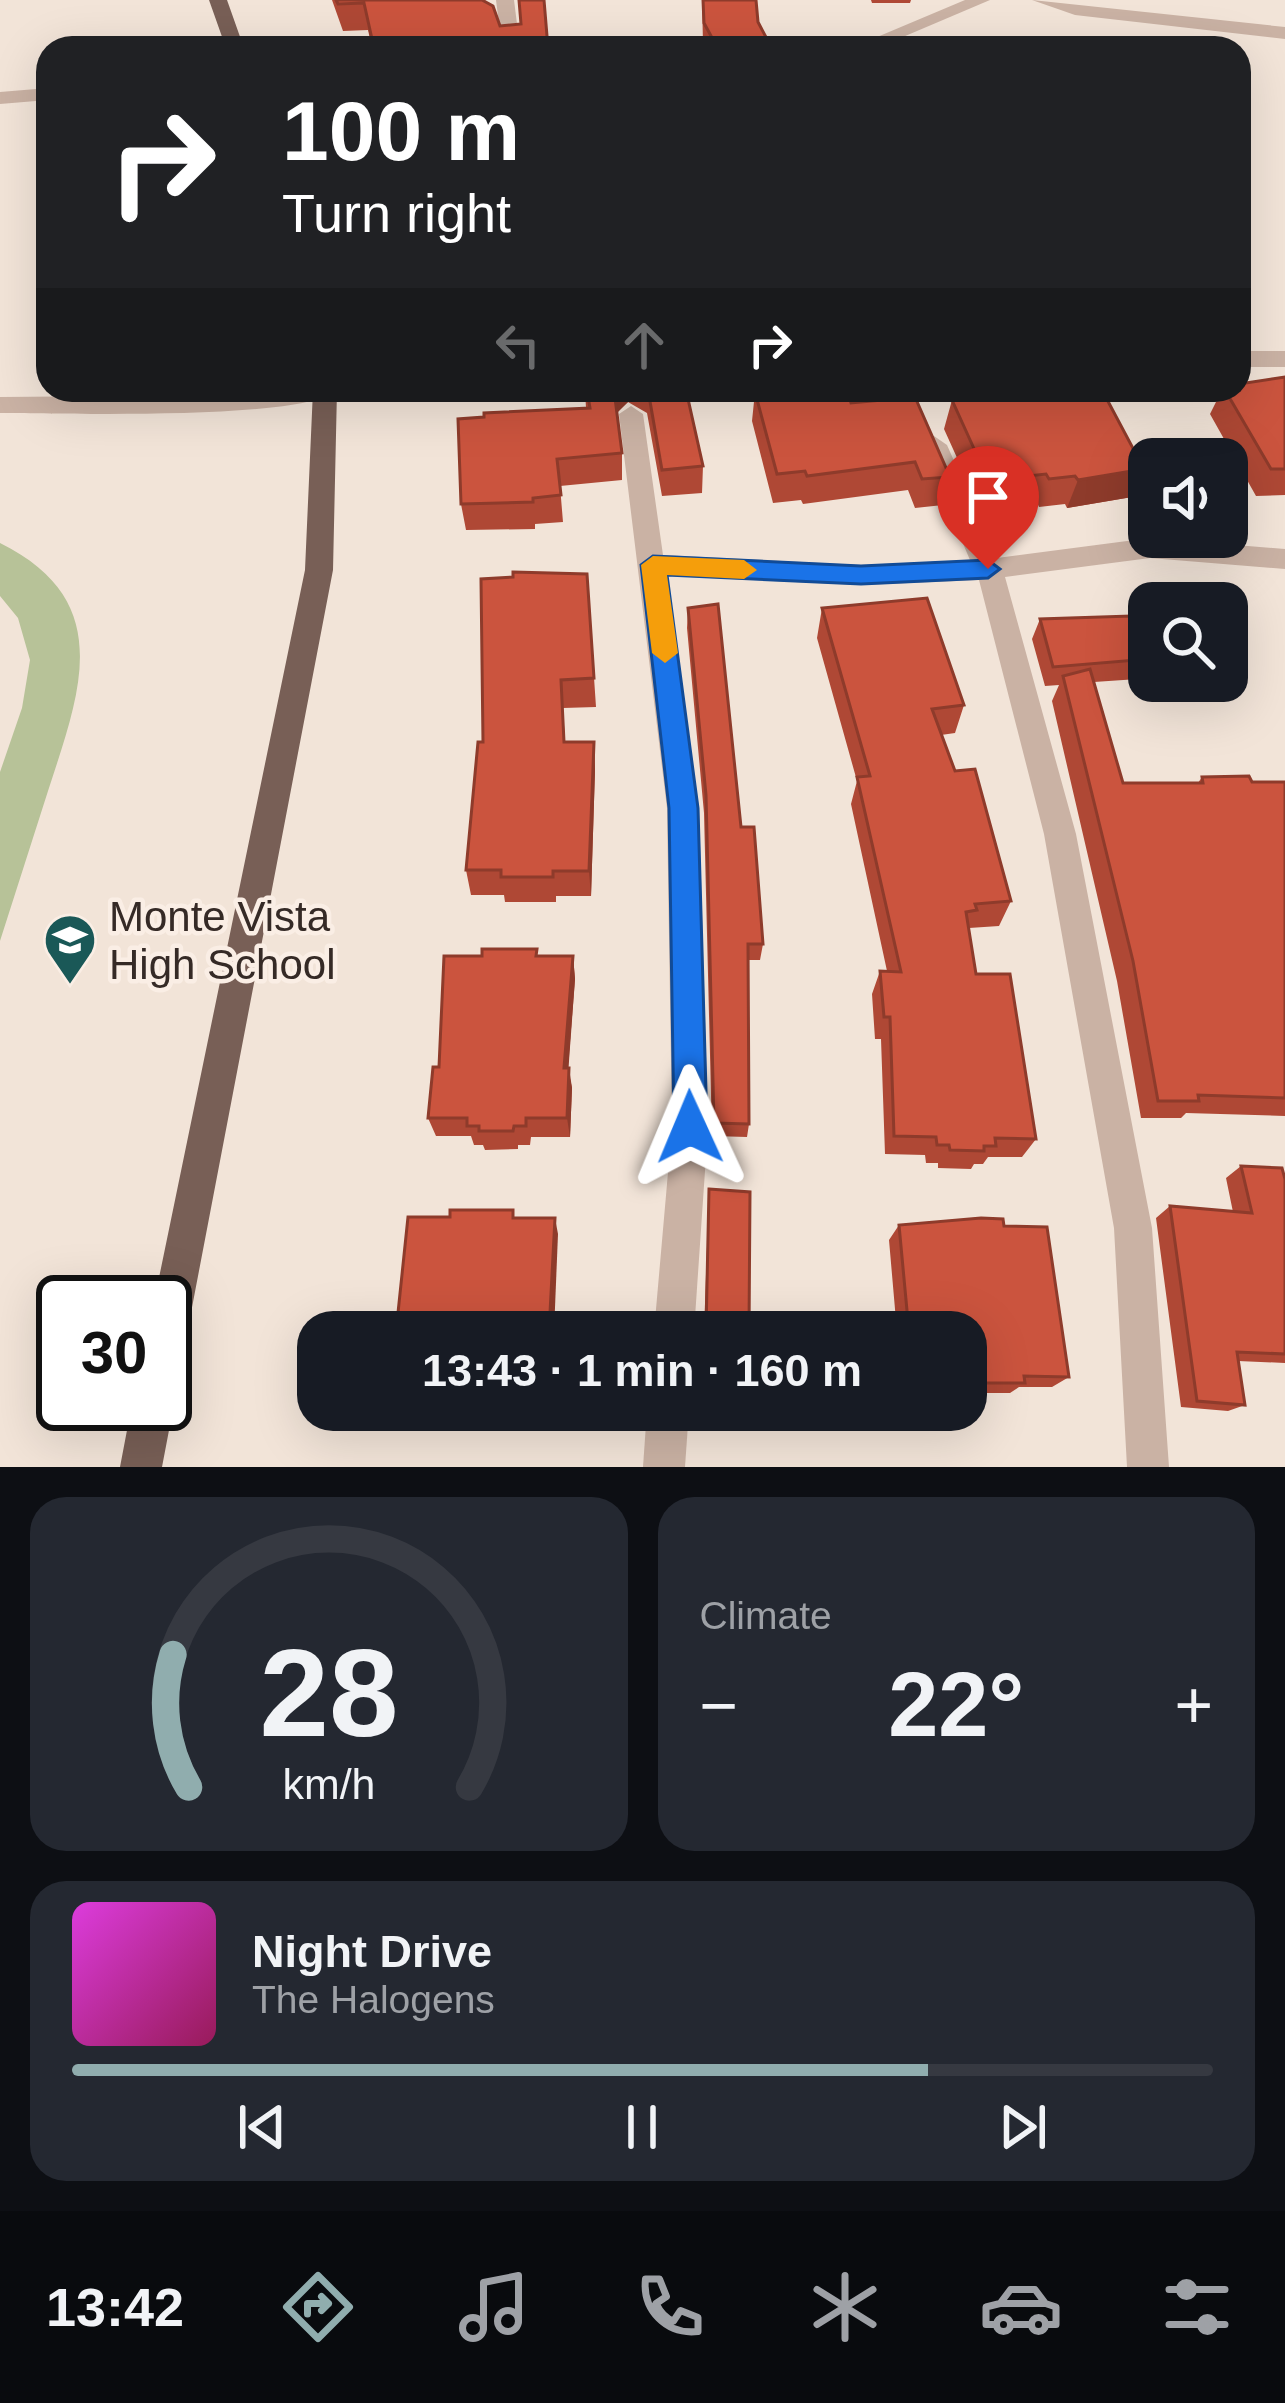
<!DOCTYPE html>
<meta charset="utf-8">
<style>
body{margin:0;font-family:Arial,sans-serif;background:#242831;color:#f1f3f6;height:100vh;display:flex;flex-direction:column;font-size:45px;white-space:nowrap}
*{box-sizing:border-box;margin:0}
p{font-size:39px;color:#9ea1a6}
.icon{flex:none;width:66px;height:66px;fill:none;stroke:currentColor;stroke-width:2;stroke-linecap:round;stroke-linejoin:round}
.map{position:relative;height:1467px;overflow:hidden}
.details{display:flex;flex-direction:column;gap:30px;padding:30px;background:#0d0f14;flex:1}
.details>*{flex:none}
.guide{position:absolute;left:36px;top:36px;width:1215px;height:366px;border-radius:36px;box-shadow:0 12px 48px #0002;background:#202124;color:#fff;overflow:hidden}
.controls{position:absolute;left:1128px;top:438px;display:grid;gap:24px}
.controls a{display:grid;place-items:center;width:120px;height:120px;border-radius:24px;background:#171b24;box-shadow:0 12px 48px #0002;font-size:60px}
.speed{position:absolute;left:36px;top:1275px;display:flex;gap:24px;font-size:60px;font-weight:700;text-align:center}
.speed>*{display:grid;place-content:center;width:156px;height:156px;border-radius:50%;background:#171b24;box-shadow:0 12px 48px #0002;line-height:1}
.speed .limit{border:6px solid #111;border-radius:18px;background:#fff;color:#111}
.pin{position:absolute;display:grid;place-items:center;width:102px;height:102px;color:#fff;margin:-123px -51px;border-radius:50% 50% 50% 0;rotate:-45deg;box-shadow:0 0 12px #0007}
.pin .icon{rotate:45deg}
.me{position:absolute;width:132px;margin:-66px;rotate:359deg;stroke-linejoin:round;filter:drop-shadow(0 0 9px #0008)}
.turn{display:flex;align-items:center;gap:42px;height:252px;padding:0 48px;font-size:54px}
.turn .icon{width:156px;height:156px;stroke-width:2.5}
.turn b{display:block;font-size:84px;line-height:102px}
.lanes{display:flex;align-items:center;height:114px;padding:0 48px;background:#0003;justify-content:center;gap:60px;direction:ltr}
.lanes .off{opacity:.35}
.big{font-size:90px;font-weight:700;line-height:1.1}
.details .widget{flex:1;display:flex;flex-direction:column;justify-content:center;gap:18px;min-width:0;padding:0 42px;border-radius:36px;background:#242831}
.details .dial{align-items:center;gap:0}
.dial svg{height:312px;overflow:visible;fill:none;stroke:#363941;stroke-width:7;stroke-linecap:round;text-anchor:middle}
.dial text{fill:#f1f3f6;stroke:none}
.song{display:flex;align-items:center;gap:36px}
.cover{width:144px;height:144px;border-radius:18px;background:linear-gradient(135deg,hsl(300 70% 55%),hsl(330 70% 35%))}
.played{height:12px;border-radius:6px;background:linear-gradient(90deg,#90adae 75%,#363941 75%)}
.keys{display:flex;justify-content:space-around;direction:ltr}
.heat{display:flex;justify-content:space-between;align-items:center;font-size:66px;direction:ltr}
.details .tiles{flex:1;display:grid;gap:30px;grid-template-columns:1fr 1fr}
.widget:last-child{grid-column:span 2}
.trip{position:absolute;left:297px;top:1311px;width:690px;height:120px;border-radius:36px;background:#171b24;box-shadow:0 12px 48px #0002;font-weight:700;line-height:120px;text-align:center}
.dock{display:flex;height:192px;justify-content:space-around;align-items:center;background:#090b0e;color:#9ea1a6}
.dock .icon{width:84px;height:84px}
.dock .on{color:#90adae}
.dock b{font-size:54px;color:#f1f3f6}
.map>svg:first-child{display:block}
.green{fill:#b7c298}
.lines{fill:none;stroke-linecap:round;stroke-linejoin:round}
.minor{fill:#cab2a4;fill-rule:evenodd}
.major{fill:#785f56;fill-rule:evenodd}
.wall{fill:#af4835}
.shaded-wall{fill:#8e3b2b}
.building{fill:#cb543e;stroke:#8e3b2b;stroke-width:3}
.route{fill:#1a73e8;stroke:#114b97;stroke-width:3}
.slow{fill:#f59e0b}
.labels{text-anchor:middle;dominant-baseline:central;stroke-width:9;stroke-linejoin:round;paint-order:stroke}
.poi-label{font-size:42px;fill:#352a26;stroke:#faeee5;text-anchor:start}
</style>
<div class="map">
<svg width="1285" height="1467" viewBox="0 0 1285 1467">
<rect width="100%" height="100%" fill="#f2e4d8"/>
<!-- green -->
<path class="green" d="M 0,543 C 117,601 80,692 48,791 C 32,841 16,891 0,941 L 0,772 L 22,708 L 30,660 L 18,618 L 0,596 Z"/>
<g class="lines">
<!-- minor -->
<g class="minor">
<polygon points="496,0 514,0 520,48 502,48"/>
<polygon points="965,0 990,0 877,48 851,48"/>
<polygon points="1032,0 1285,27 1285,39 1075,15"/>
<polygon points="48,88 48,100 0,104 0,92"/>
<rect x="1239" y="351" width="46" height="16"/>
<path d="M 271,390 L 336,390 C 306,421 56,413 0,413 L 0,397 L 239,395 Z"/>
<polygon points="631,406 643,414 663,555 861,565 970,560 921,445 934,436 947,445 997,558 1150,538 1285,549 1285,569 1150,558 1005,577 1076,834 1152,1228 1169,1467 1127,1467 1114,1228 1044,834 979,580 861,585 666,576 699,808 708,1127 694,1332 654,1332 672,1127 667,808 619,414"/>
<polygon points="647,1410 689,1410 685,1467 643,1467"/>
</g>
<!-- major -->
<g class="major">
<polygon points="209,0 227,0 244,48 226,48"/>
<polygon points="313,390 337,390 333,570 185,1344 179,1358 165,1364 165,1302 154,1302 305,570"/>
<polygon points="165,1388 174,1404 162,1467 120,1467 132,1404 165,1404"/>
</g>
</g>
<!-- wall -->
<g class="wall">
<polygon points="332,0 482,0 500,26 548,48 372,48 368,30 343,31"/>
<polygon points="702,0 756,0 758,22 768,48 706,48 703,44"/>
<polygon points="871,0 911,0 910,3 872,3"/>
<polygon points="1285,378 1285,495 1256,496 1210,414 1222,390 1239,390"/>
<polygon points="585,390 686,390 703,466 702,493 662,496 647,413 628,402 617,412 622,453 622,480 560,486 563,522 535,524 535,529 466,530 461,504 586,408"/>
<polygon points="755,392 851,403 950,477 943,505 915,508 908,490 803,504 801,500 773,503 752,421"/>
<polygon points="952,400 1132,497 1067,508 1065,504 1039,507 1037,502 983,508 977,502 944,429"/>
<polygon points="587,574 596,707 563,708 565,742 594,742 595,770 591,896 556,896 556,902 505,902 504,895 471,895 466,870 483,742"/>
<polygon points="688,608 741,827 763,944 760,960 749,960 749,1124 747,1137 712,1136 704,813 687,628"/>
<polygon points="822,608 964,705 955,733 941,735 955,771 1011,901 999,926 969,928 976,974 1036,1139 1022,1157 988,1157 983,1164 974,1164 971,1169 938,1168 938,1163 926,1163 925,1155 885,1154 881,1039 875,1039 872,994 880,971 887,971 851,804 857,781 817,638"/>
<polygon points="1040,619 1149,659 1138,679 1094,682 1123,783 1198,783 1202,777 1252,782 1285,782 1285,1116 1186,1113 1181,1118 1141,1118 1117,981 1052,701 1059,685 1045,686 1032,639"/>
<polygon points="482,956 573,956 575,979 568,1068 572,1088 570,1137 531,1137 530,1145 518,1145 518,1149 485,1150 483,1145 474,1145 471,1136 436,1136 428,1118 439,1067"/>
<polygon points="1241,1166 1285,1179 1285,1363 1238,1361 1245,1405 1228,1411 1181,1407 1156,1218 1170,1206 1233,1212 1226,1178"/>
<polygon points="709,1189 749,1332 704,1332"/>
<polygon points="899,1225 1004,1226 1069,1377 1052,1387 1019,1387 1010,1393 966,1393 966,1332 897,1332 889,1240"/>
</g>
<!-- shaded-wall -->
<g class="shaded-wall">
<polygon points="768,41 768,48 717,48"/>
<polygon points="614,390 628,390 628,402 615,415"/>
<polygon points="1144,469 1132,497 1067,508 1078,480"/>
<polygon points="594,742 595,770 591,896 589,871"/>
<polygon points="573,956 575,979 567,1088 564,1068"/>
<polygon points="569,1068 572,1088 570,1137 567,1118"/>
<polygon points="555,1218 558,1234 554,1332 549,1332"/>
</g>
<!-- building -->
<g class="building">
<polygon points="336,0 482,0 493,6 500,26 521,24 519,0 544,0 548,48 374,48 364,3 338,4"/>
<polygon points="703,0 756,0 758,22 768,41 717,47 704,23"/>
<polygon points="1285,377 1285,469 1271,469 1225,390 1239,390 1239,384"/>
<polygon points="587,390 614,390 622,453 557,459 561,495 533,498 533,502 461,504 458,419 484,417 484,413 590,408"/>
<polygon points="648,390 686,390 703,466 662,470"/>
<polygon points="769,390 847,390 851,403 915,397 950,477 922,479 915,462 807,476 805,471 777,474 755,392"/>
<polygon points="1036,390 1102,390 1144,469 1078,480 1075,476 1049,479 1046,474 992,480 985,473 952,400"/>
<polygon points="513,572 587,574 594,678 561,680 564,742 594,742 589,871 553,871 553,877 501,877 501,870 466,870 478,742 483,742 481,579 513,577"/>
<polygon points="927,598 964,705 932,709 955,771 975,769 1011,901 975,904 977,910 966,912 976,974 1010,974 1036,1139 995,1138 996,1146 984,1146 984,1151 950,1150 949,1145 937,1145 936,1137 894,1136 890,1017 884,1017 880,971 901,972 857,777 870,776 822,608"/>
<polygon points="718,604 741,827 754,827 763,944 748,944 749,1124 714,1123 706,795 688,608"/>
<polygon points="1131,616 1149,659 1053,667 1040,619"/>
<polygon points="1090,669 1123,783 1203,783 1202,777 1249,776 1252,782 1285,782 1285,1098 1198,1095 1199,1101 1158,1101 1133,961 1063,676"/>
<polygon points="482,949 537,949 536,956 573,956 564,1068 569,1068 567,1118 526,1118 526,1126 514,1126 513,1131 479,1131 479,1126 467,1126 467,1118 428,1118 433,1067 439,1067 444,956 482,956"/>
<polygon points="1241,1166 1282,1168 1285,1179 1285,1354 1237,1352 1245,1405 1197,1401 1170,1206 1252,1213"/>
<polygon points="709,1189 750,1192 749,1332 706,1332"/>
<polygon points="450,1210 513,1210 513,1218 555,1218 549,1332 396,1332 408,1217 450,1217"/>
<polygon points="981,1218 1003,1219 1004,1226 1047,1227 1069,1377 1024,1376 1025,1383 966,1383 966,1332 909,1332 899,1225"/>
</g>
<!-- route -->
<polygon class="route" points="653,556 861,566 988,560 1000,569 988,578 861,584 667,575 698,808 707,1127 702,1139 690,1144 679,1139 674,1127 669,808 641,565"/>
<!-- slow -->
<polygon class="slow" points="653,556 744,560 757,570 744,579 667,575 678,653 665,663 652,653 641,565"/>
<!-- icons -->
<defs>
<g id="school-pin" transform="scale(2.7)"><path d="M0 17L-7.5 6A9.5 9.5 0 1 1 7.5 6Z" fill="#1a5857" stroke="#faeee5"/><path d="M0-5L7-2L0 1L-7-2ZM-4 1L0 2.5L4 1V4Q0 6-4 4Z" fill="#fff"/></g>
</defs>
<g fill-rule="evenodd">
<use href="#school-pin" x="70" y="940"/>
</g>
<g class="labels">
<!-- poi labels -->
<g class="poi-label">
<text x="109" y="916">Monte Vista<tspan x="109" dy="48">High School</tspan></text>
</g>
</g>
</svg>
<div class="controls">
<a><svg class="icon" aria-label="sound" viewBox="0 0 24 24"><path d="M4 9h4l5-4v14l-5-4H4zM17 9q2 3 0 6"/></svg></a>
<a><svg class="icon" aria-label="search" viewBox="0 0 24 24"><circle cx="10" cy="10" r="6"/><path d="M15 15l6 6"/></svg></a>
</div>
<div class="speed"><div class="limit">30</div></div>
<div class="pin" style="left:988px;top:569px;background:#d93025"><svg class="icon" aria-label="arrive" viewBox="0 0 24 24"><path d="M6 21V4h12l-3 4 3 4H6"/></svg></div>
<svg class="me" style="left:690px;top:1127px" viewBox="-20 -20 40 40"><path d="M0-17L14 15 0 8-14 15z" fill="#1a73e8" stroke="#fff" stroke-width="4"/></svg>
<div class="trip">13:43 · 1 min · 160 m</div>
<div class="guide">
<div class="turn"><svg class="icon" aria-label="right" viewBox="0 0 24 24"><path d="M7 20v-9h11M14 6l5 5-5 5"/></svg><div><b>100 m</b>Turn right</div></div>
<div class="lanes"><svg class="icon off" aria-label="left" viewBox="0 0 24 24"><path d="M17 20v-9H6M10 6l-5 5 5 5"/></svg><svg class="icon off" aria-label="ahead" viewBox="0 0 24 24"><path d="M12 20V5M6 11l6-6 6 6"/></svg><svg class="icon" aria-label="right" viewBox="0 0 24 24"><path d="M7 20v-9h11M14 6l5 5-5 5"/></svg></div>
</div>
</div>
<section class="details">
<div class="tiles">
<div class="widget dial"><svg viewBox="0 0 100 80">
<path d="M14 69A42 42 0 1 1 86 69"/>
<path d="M14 69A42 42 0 0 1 10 35" stroke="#90adae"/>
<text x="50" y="56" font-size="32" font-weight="700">28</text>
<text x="50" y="72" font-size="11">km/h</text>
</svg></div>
<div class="widget"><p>Climate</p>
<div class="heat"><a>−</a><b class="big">22°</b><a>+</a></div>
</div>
<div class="widget">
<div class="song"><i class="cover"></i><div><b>Night Drive</b><p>The Halogens</p></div></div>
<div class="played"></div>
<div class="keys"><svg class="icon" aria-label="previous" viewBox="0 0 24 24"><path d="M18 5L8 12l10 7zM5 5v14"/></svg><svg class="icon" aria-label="pause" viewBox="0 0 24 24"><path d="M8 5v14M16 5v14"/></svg><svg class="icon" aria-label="next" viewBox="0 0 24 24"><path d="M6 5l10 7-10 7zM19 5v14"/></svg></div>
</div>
</div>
</section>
<nav class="dock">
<b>13:42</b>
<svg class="icon on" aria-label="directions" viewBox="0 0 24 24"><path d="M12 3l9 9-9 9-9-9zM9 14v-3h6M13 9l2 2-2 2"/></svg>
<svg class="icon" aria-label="music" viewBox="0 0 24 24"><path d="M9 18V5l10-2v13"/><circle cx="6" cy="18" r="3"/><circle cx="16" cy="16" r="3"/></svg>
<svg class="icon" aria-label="phone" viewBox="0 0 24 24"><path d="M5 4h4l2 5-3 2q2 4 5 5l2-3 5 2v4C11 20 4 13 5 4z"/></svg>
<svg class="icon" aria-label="climate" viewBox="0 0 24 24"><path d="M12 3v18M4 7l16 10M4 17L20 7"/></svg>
<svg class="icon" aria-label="car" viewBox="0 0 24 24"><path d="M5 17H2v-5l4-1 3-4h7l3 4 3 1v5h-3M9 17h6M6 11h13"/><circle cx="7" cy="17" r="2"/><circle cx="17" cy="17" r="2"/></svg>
<svg class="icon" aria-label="filters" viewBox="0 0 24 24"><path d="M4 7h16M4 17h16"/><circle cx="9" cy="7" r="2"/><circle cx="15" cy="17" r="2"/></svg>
</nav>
